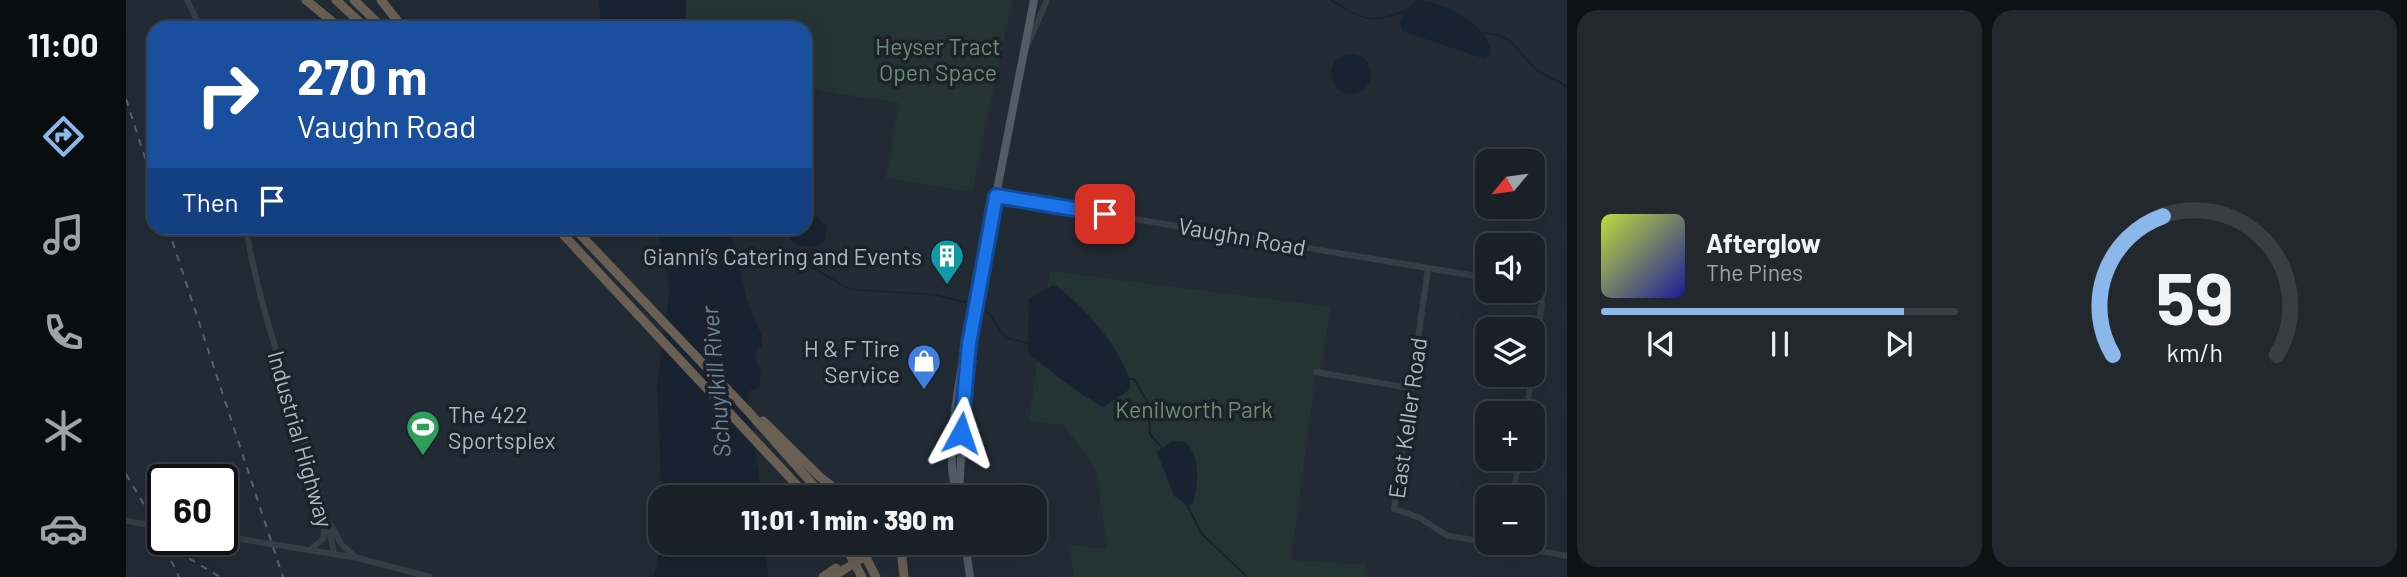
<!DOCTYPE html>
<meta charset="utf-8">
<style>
body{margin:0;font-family:Barlow,sans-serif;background:#23282f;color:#f1f3f6;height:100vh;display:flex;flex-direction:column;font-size:26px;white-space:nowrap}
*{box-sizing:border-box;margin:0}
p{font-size:23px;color:#9fa3a7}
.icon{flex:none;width:38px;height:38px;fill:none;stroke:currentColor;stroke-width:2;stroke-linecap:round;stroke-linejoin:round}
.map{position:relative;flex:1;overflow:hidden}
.sheet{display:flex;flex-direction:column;gap:10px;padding:10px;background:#0e1215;width:840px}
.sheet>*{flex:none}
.guide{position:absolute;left:21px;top:21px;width:665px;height:214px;border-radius:21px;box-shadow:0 7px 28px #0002,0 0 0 2px #383e44;background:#1a4fa0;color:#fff;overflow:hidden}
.needle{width:46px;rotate:241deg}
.controls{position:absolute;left:1349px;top:149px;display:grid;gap:14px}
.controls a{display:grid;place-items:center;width:70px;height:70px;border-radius:14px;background:#1a2027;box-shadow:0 7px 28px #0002,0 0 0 2px #383e44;font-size:35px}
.speed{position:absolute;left:21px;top:464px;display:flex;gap:14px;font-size:35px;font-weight:700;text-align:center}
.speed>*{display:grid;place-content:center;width:91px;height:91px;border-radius:50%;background:#1a2027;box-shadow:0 7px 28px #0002,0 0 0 2px #383e44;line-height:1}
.speed .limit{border:4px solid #111;border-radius:10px;background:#fff;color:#111}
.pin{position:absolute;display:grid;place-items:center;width:60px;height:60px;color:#fff;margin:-30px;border-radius:14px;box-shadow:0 4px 10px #0006}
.me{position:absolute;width:77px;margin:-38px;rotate:5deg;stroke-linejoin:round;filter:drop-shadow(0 0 5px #0008)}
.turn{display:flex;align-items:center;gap:24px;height:147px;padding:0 35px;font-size:32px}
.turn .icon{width:91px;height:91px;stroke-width:2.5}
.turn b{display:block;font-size:49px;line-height:60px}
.then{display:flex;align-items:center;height:66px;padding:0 35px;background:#0003;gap:14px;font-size:26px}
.sheet .tile{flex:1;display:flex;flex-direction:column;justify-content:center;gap:10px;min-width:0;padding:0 24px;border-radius:21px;background:#23282f}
.sheet .dial{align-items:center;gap:0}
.dial svg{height:182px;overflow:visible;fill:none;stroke:#383e44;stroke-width:7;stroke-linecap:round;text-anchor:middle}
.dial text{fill:#f1f3f6;stroke:none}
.song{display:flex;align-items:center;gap:21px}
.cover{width:84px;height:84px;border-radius:10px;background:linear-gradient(135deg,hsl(70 70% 55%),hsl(240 70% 35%))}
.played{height:7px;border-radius:4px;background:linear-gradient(90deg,#8bb7eb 85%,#383e44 85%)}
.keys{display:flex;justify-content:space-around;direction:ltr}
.sheet .tiles{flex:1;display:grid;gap:10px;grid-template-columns:repeat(2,1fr)}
.trip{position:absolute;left:522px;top:485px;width:399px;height:70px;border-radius:21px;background:#1a2027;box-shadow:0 7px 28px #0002,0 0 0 2px #383e44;font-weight:800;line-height:70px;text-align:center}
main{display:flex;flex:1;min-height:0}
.tabs{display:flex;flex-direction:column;width:126px;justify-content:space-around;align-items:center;background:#0a0d10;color:#9fa3a7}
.tabs .icon{width:49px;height:49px}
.tabs .current{color:#8bb7eb}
.tabs b{font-size:32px;color:#f1f3f6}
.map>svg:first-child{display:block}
.green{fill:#243435}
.water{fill:#172330}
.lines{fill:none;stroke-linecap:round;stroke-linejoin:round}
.stream{stroke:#172330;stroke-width:2}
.minor{stroke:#353d45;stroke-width:6}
.major{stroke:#535c65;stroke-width:8}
.highway{stroke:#6a5f53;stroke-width:9}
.rail{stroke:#57616c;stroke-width:2;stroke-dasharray:7 7;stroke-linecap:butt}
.route-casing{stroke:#114b97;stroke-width:18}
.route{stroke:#1a73e8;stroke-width:12}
.labels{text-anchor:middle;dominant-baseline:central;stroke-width:7;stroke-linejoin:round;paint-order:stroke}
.park-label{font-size:23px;fill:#6a8f70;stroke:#1b2229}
.street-label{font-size:23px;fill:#afb8c2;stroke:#1b2229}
.poi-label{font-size:23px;fill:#afb8c2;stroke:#1b2229;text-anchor:end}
.water-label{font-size:24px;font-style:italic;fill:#6c859d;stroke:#1b2229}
</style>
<main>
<nav class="tabs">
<b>11:00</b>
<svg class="icon current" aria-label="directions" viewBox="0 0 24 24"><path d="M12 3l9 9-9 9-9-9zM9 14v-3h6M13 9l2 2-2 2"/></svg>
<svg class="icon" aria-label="music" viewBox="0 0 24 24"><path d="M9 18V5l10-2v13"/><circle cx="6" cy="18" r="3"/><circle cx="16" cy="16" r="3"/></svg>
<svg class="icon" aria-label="phone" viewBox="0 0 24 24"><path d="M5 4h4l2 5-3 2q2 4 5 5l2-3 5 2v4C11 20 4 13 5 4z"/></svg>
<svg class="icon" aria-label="climate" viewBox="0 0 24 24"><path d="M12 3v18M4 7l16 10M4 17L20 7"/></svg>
<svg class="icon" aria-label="car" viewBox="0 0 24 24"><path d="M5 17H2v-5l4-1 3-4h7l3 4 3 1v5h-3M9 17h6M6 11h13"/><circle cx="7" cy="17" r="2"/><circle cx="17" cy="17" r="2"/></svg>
</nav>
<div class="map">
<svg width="1441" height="577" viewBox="0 0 1441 577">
<rect width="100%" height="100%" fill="#222b34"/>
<!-- green -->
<g class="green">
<polygon points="559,0 886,0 846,192 760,178 773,103 679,88 679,28 557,28"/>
<polygon points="924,271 1204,307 1196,366 1189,379 1165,560 1240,565 1239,577 948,577 943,545 981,549 970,470 938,425 903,421"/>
</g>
<!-- water -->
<g class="water">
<polygon points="473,0 560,0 560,28 475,28"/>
<path d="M 1291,0 C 1316,1 1369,27 1364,56 L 1359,59 L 1276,31 L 1274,21 L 1279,11 Z"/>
<circle cx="1225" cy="74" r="20"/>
<polygon points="679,214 692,217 701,227 699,240 691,246 672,246 661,236 660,228 679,228"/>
<polygon points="531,228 604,228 621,299 636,337 636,350 632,348 628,357 635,373 633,388 624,391 622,397 636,497 536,497 531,387 544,289"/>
<path d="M 927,285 C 950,295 1010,364 1003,390 L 977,407 L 952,392 L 902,354 L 903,299 Z"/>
<path d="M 1046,441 L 1060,442 C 1075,459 1072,484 1067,504 L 1061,505 L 1048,496 L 1031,452 Z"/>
<polygon points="536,543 640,543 642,577 527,577"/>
</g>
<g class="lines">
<!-- stream -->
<g class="stream">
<path d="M 1205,0 C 1235,19 1246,25 1279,11"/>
<path d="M 1357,33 C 1390,33 1391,54 1411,70 C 1420,77 1432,80 1441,87"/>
<polyline points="610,256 672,259 723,289 809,295 844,303"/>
<polyline points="852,305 857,305 880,338 902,343"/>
<polyline points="1003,379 1008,379 1022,403 1024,434 1036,448"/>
<polyline points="1060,503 1075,533 1121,577"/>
</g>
<!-- minor -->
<g class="minor">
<polyline points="61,0 75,28"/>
<polyline points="901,46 921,0"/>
<polyline points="870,196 1362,278"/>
<path d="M 120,228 C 138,339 187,443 208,553"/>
<polyline points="1302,268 1268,509 1294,518 1322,536 1362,542"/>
<polyline points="1407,287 1414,293 1416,303 1407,364"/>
<polyline points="1190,372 1284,388"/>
<polyline points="1400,413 1406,374"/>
<polyline points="1387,497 1393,458"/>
<polyline points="0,521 37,527"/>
<polyline points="205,525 216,545 227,555"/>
<polyline points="96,536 232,558 304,577"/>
<polyline points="1364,542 1377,542"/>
<polyline points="1383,542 1387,546 1441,556"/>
<polyline points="184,550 197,539 199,526"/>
</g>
<!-- major -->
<g class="major">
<path d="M 833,497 C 810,459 848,309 857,262 C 874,174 891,87 908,0"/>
<polyline points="833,497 838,395"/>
<polyline points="839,542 844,577"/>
</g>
<!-- highway -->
<g class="highway">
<polyline points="180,0 214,28"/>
<polyline points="210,0 240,28"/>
<polyline points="228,0 257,28"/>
<polyline points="255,0 277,28"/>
<polyline points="431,228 682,497"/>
<polyline points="448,228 621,410 698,497"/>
<polyline points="637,421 694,477 720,497"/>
<polyline points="717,542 736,577"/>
<polyline points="732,542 750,577"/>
<polyline points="697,577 710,568"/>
<polyline points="706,577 762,542"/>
<polyline points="778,577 776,558 780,542"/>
</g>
<!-- rail -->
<g class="rail">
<polyline points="0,99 28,186"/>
<polyline points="42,228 157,577"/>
<polyline points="0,474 20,508 53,577"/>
<polyline points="43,539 59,556 94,577"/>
</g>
</g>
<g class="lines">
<!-- route casing -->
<g class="route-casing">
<polyline id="route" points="835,433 843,344 870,196 979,214"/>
</g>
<!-- route -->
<use href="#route" class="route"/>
</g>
<!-- icons -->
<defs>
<g id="building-pin" transform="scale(1.75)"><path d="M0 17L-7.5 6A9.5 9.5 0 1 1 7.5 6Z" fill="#0f9aa8" stroke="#1b2229"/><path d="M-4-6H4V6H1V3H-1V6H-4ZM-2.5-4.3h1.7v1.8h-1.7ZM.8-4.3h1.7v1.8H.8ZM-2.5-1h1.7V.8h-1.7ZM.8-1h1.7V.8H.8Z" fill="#fff"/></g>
<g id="shop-pin" transform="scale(1.75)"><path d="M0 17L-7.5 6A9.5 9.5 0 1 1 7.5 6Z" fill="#3f7fe0" stroke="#1b2229"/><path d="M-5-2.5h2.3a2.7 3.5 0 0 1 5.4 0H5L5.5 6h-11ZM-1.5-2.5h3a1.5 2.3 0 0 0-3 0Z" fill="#fff"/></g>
<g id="stadium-pin" transform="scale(1.75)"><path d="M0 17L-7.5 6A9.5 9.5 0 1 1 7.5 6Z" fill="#2e9e5b" stroke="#1b2229"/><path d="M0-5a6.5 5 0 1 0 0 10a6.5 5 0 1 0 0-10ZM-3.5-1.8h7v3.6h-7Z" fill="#fff"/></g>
</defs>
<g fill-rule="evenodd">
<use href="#building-pin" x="821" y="256"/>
<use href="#shop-pin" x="798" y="361"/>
<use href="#stadium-pin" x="297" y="427"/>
</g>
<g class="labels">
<!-- park labels -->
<g class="park-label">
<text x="812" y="46">Heyser Tract<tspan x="812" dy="26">Open Space</tspan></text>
<text x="1068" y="409">Kenilworth Park</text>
</g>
<!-- street labels -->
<g class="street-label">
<text transform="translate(1116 236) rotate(10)">Vaughn Road</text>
<text transform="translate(1281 418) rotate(-82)">East Keller Road</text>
<text transform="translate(175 439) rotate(74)">Industrial Highway</text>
</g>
<!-- poi labels -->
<g class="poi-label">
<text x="796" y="256">Gianni’s Catering and Events</text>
<text x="774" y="348">H &amp; F Tire<tspan x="774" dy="26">Service</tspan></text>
<text x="322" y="414" text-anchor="start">The 422<tspan x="322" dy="26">Sportsplex</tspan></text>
</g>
<!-- water labels -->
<g class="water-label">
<text transform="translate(589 382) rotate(-95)">Schuylkill River</text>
</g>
</g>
</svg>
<div class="controls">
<a><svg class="needle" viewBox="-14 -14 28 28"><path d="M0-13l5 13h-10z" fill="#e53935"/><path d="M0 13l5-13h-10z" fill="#9fa3a7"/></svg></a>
<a><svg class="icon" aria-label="sound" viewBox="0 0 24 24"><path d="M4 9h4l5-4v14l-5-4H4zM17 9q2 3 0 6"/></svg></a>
<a><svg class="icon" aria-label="layers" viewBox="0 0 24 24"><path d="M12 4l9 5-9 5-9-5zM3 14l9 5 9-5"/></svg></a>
<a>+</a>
<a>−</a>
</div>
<div class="speed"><div class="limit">60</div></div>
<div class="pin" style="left:979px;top:214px;background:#d93025"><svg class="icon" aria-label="arrive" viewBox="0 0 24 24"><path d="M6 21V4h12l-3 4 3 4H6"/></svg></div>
<svg class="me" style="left:835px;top:433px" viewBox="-20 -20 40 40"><path d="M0-17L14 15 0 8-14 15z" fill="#1a73e8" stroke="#fff" stroke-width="4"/></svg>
<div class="trip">11:01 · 1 min · 390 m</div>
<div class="guide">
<div class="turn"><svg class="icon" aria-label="right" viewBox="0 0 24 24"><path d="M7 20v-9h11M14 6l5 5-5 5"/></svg><div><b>270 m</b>Vaughn Road</div></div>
<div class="then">Then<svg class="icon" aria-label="arrive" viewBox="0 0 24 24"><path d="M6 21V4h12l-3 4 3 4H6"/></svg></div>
</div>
</div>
<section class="sheet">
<div class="tiles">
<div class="tile">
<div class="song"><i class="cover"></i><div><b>Afterglow</b><p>The Pines</p></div></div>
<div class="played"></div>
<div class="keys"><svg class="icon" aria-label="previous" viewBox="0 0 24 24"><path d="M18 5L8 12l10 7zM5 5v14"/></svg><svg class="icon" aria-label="pause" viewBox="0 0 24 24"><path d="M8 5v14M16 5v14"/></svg><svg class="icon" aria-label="next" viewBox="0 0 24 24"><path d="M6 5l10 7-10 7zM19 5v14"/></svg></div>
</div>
<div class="tile dial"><svg viewBox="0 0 100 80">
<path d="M14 69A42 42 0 1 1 86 69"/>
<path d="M14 69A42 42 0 0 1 36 8" stroke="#8bb7eb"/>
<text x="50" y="56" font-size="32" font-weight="700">59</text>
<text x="50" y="72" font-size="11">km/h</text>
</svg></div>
</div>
</section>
</main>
